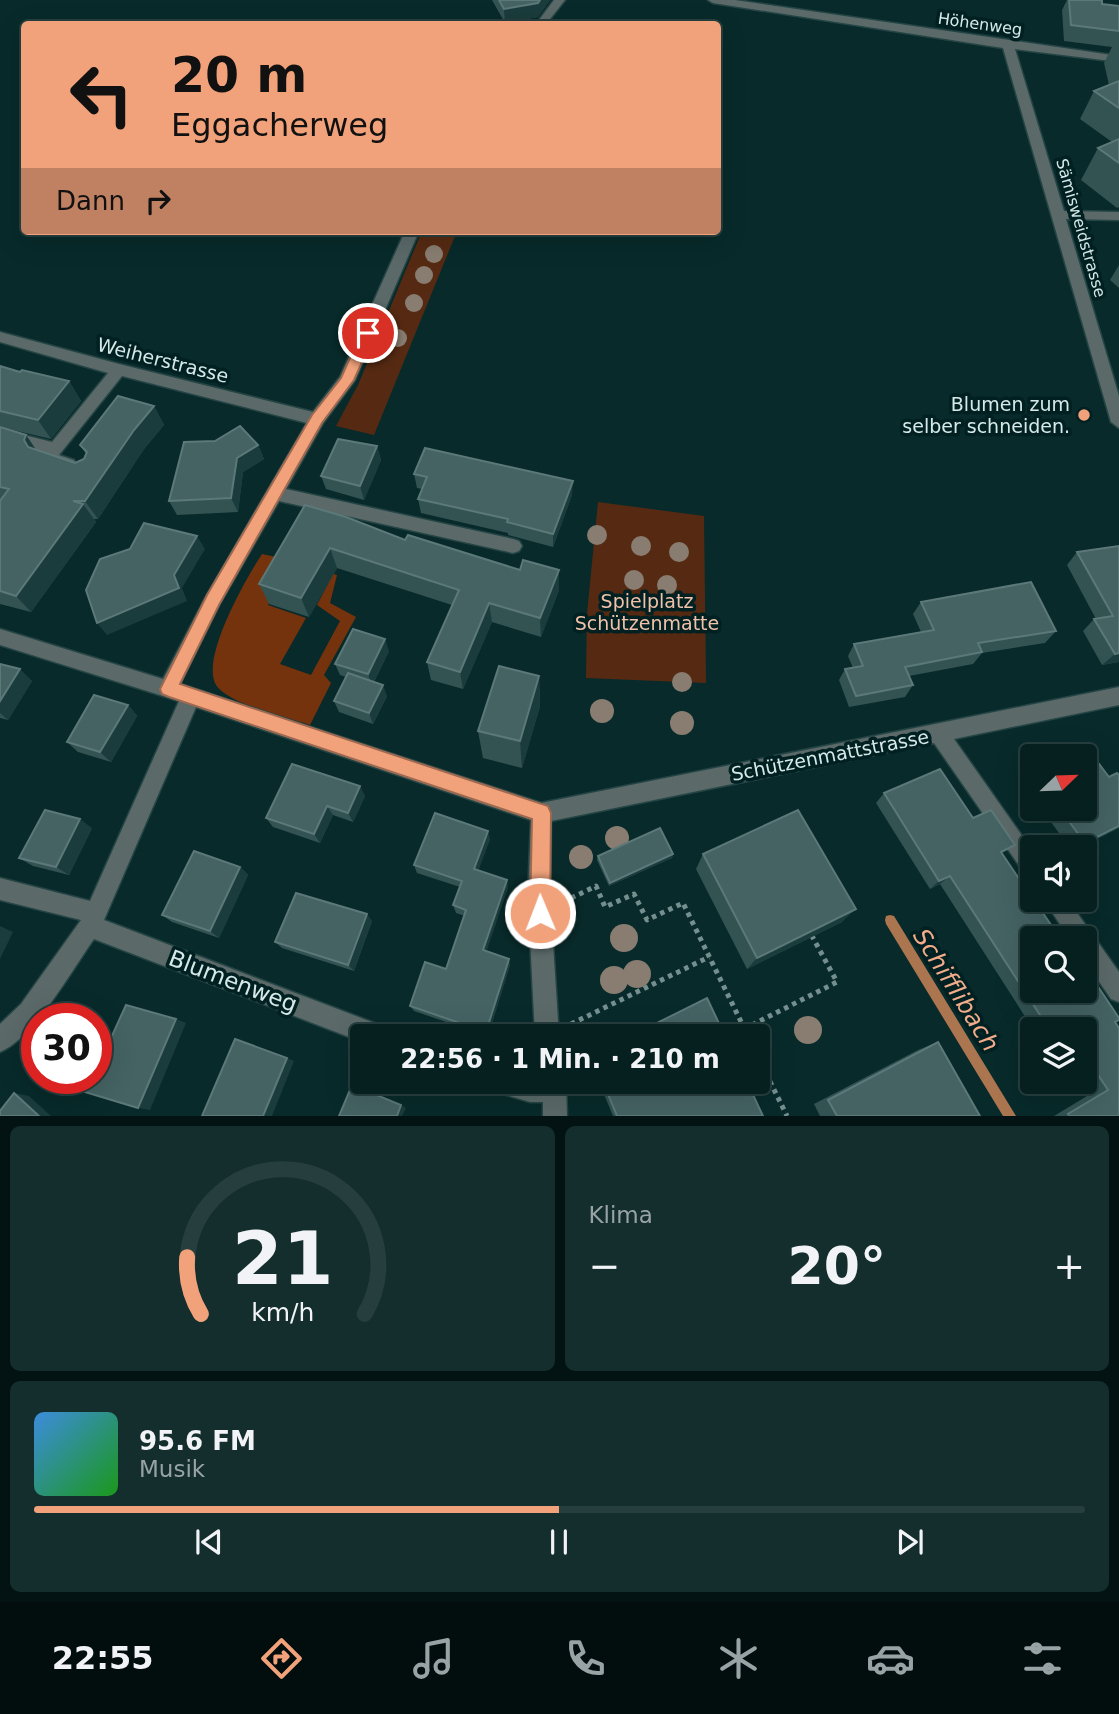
<!DOCTYPE html>
<html lang="de">
<meta charset="utf-8">
<style>
body{margin:0;font-family:"DejaVu Sans",sans-serif;background:#142d2d;color:#f1f3f6;height:100vh;display:flex;flex-direction:column;font-size:26px;white-space:nowrap}
*{box-sizing:border-box;margin:0}
p{font-size:23px;color:#98a3a5}
.icon{flex:none;width:38px;height:38px;fill:none;stroke:currentColor;stroke-width:2;stroke-linecap:round;stroke-linejoin:round}
.map{position:relative;height:1116px;overflow:hidden}
.sheet{display:flex;flex-direction:column;gap:10px;padding:10px;background:#031212;flex:1}
.sheet>*{flex:none}
.banner{position:absolute;left:21px;top:21px;width:700px;height:214px;border-radius:7px;box-shadow:0 7px 28px #0002,0 0 0 2px #273e3e;background:#f1a27b;color:#111;overflow:hidden}
.needle{width:46px;rotate:67deg}
.controls{position:absolute;left:1020px;top:744px;display:grid;gap:14px}
.controls a{display:grid;place-items:center;width:77px;height:77px;border-radius:7px;background:#062020;box-shadow:0 7px 28px #0002,0 0 0 2px #273e3e;font-size:35px}
.speed{position:absolute;left:21px;top:1003px;display:flex;gap:14px;font-size:35px;font-weight:700;text-align:center}
.speed>*{display:grid;place-content:center;width:91px;height:91px;border-radius:50%;background:#062020;box-shadow:0 7px 28px #0002,0 0 0 2px #273e3e;line-height:1}
.speed .limit{border:10px solid #d22;background:#fff;color:#111}
.pin{position:absolute;display:grid;place-items:center;width:60px;height:60px;color:#fff;margin:-30px;border:4px solid #fff;border-radius:50%;box-shadow:0 2px 7px #0007}
.me{position:absolute;width:77px;margin:-38px;rotate:359deg;stroke-linejoin:round;filter:drop-shadow(0 0 5px #0008)}
.turn{display:flex;align-items:center;gap:24px;height:147px;padding:0 35px;font-size:32px}
.turn .icon{width:91px;height:91px;stroke-width:2.5}
.turn b{display:block;font-size:49px;line-height:60px}
.then{display:flex;align-items:center;height:66px;padding:0 35px;background:#0003;gap:14px;font-size:26px}
.big{font-size:52px;font-weight:600;line-height:1.1}
.sheet .widget{flex:1;display:flex;flex-direction:column;justify-content:center;gap:10px;min-width:0;padding:0 24px;border-radius:10px;background:#142d2d}
.sheet .dial{align-items:center;gap:0}
.dial svg{height:182px;overflow:visible;fill:none;stroke:#273e3e;stroke-width:7;stroke-linecap:round;text-anchor:middle}
.dial text{fill:#f1f3f6;stroke:none}
.song{display:flex;align-items:center;gap:21px}
.cover{width:84px;height:84px;border-radius:10px;background:linear-gradient(135deg,hsl(210 70% 55%),hsl(120 70% 35%))}
.played{height:7px;border-radius:4px;background:linear-gradient(90deg,#f1a27b 50%,#273e3e 50%)}
.keys{display:flex;justify-content:space-around;direction:ltr}
.heat{display:flex;justify-content:space-between;align-items:center;font-size:38px;direction:ltr}
.sheet .tiles{flex:1;display:grid;gap:10px;grid-template-columns:1fr 1fr}
.widget:last-child{grid-column:span 2}
.trip{position:absolute;left:350px;top:1024px;width:420px;height:70px;border-radius:7px;background:#062020;box-shadow:0 7px 28px #0002,0 0 0 2px #273e3e;font-weight:600;line-height:70px;text-align:center}
.menu{display:flex;height:112px;justify-content:space-around;align-items:center;background:#020d0d;color:#98a3a5}
.menu .icon{width:49px;height:49px}
.menu .on{color:#f1a27b}
.menu b{font-size:32px;color:#f1f3f6}
.map>svg:first-child{display:block}
.green{fill:#562a12}
.forest{fill:#74330c}
.lines{fill:none;stroke-linecap:round;stroke-linejoin:round}
.stream{fill:#ab754f;fill-rule:evenodd}
.minor-casing{stroke:#254545;stroke-width:3}
.path{stroke:#758f8f;stroke-width:5;stroke-dasharray:4.5 4.5;stroke-linecap:butt}
.minor{fill:#5b6969;fill-rule:evenodd}
.tree{fill:#887d70}
.wall{fill:#335353}
.shaded-wall{fill:#1b3c3c}
.building{fill:#456363;stroke:#5c7878;stroke-width:2}
.route{fill:#f1a27b;stroke:#9d6950;stroke-width:2}
.poi-dot{fill:#f1a27b;stroke:#002021;stroke-width:2.5}
.labels{text-anchor:middle;dominant-baseline:central;stroke-width:7;stroke-linejoin:round;paint-order:stroke}
.far-street-label{font-size:16px;fill:#d6e8e8;stroke:#002021}
.street-label{font-size:19px;fill:#d6e8e8;stroke:#002021}
.poi-label{font-size:19px;fill:#d6e8e8;stroke:#002021;text-anchor:end}
.park-label{font-size:19px;fill:#f1c1aa;stroke:#002021}
.near-street-label{font-size:23px;fill:#d6e8e8;stroke:#002021}
.near-water-label{font-size:24px;font-style:italic;fill:#f3ac8a;stroke:#002021}
</style>
<div class="map">
<svg width="1119" height="1116" viewBox="0 0 1119 1116">
<rect width="100%" height="100%" fill="#082a2a"/>
<!-- green -->
<g class="green">
<polygon points="422,231 457,231 374,435 336,426 358,385"/>
<polygon points="598,502 704,516 706,683 586,678 587,614"/>
</g>
<!-- forest -->
<path class="forest" d="M 262,554 L 281,558 L 285,573 L 268,605 L 306,618 L 280,664 L 311,675 L 340,621 L 317,605 L 329,582 L 306,575 L 311,567 L 337,575 L 330,603 L 356,617 L 324,675 L 331,683 L 310,725 C 288,718 228,704 216,685 C 200,658 247,577 262,554 Z"/>
<g class="lines">
<!-- stream -->
<polygon class="stream" points="890,915 894,916 1016,1116 1003,1116 886,924 885,920 886,916"/>
<!-- minor casing -->
<g class="minor-casing">
<g id="minor">
<polygon points="554,0 565,0 546,24 536,24"/>
<polygon points="708,0 735,0 1119,56 1119,62 1015,49 1064,211 1119,212 1119,220 1066,219 1119,396 1119,428 1111,422 1003,48 713,3"/>
<path d="M 405,231 L 419,231 L 355,380 L 323,423 L 286,489 L 513,539 L 519,541 L 522,546 L 519,551 L 513,553 L 279,501 L 219,605 L 180,684 L 541,803 L 1119,687 L 1119,705 L 954,739 L 1032,850 L 1032,878 L 1025,874 L 934,743 L 551,821 L 550,897 L 559,1036 L 535,1036 L 528,897 L 531,820 L 196,707 L 104,920 L 377,1024 L 385,1028 L 389,1036 L 362,1036 L 362,1042 L 94,939 C 72,970 34,1038 0,1052 L 0,1024 L 21,1004 L 81,920 L 0,900 L 0,878 L 90,901 L 179,701 L 0,645 L 0,629 L 163,679 L 207,595 L 307,423 L 122,376 L 59,455 L 74,460 L 76,465 L 74,470 L 68,471 L 42,463 L 40,458 L 43,452 L 0,441 L 0,429 L 52,442 L 108,373 L 0,342 L 0,332 L 119,364 L 313,412 L 340,377 Z"/>
<polygon points="1044,900 1068,900 1119,972 1119,1002 1111,999 1085,961 1085,938 1069,938"/>
<polygon points="486,1082 566,1082 567,1116 543,1116 543,1102 530,1102 490,1090"/>
</g>
</g>
<!-- path -->
<g class="path">
<polyline points="563,902 596,886 605,907 634,894 647,920 683,903 748,1036"/>
<polyline points="571,1024 709,957"/>
<polyline points="744,1029 837,982 812,936"/>
<polyline points="758,1057 787,1116"/>
</g>
<!-- minor -->
<use href="#minor" class="minor"/>
</g>
<!-- trees -->
<g class="tree">
<circle cx="434" cy="254" r="9"/>
<circle cx="424" cy="275" r="9"/>
<circle cx="414" cy="303" r="9"/>
<circle cx="398" cy="338" r="9"/>
<circle cx="597" cy="535" r="10"/>
<circle cx="641" cy="546" r="10"/>
<circle cx="679" cy="552" r="10"/>
<circle cx="634" cy="580" r="10"/>
<circle cx="667" cy="585" r="10"/>
<circle cx="682" cy="682" r="10"/>
<circle cx="602" cy="711" r="12"/>
<circle cx="682" cy="723" r="12"/>
<circle cx="617" cy="838" r="12"/>
<circle cx="581" cy="857" r="12"/>
<circle cx="624" cy="938" r="14"/>
<circle cx="637" cy="974" r="14"/>
<circle cx="614" cy="980" r="14"/>
<circle cx="808" cy="1030" r="14"/>
</g>
<!-- wall -->
<g class="wall">
<polygon points="492,0 550,0 538,17 505,23"/>
<polygon points="1067,0 1102,0 1102,4 1119,6 1119,207 1117,208 1081,180 1098,148 1112,142 1080,119 1094,91 1109,85 1104,63 1112,47 1064,41 1062,10"/>
<polygon points="1119,265 1119,288 1110,280"/>
<polygon points="0,366 20,372 69,381 81,401 51,439 0,427"/>
<polygon points="154,406 164,425 144,449 98,519 94,519 96,522 31,612 0,604 0,427 26,435 36,450 75,463 84,459 86,454 80,445"/>
<polygon points="258,445 264,459 243,472 238,512 177,515 169,501"/>
<polygon points="377,446 381,460 364,500 326,489 321,476"/>
<polygon points="414,474 572,495 553,547 508,535 508,533 421,513 418,499 422,489 417,488"/>
<polygon points="305,505 405,540 559,590 541,637 492,622 463,689 431,680 427,662 452,605 337,568 309,617 269,604 259,584"/>
<polygon points="1119,546 1119,662 1102,665 1083,631 1094,619 1096,619 1067,565 1077,552"/>
<polygon points="921,602 1056,631 1045,643 982,653 973,664 909,676 913,685 905,697 849,707 839,680 845,669 853,668 848,656 854,644 921,632 913,614"/>
<polygon points="389,651 374,682 387,696 373,724 339,712 334,701 346,677 340,675 335,664"/>
<polygon points="0,664 32,681 8,720 0,718"/>
<polygon points="539,676 540,706 522,768 483,758 478,731"/>
<polygon points="128,705 137,716 111,762 78,752 67,742"/>
<polygon points="1119,775 1119,828 1081,847 1069,847 1041,808 1085,808 1109,777"/>
<polygon points="884,793 973,818 1002,854 1115,1022 1119,1116 1054,1116 1092,1093 1085,1081 1085,1029 1033,1029 940,884 930,889 876,803"/>
<polygon points="365,796 353,822 333,815 320,843 273,827 266,818"/>
<polygon points="92,828 69,875 33,866 19,858"/>
<polygon points="490,839 478,870 508,887 486,951 510,965 488,1036 487,1036 414,1011 410,1006 446,969 465,916 456,913 453,905 460,887 417,873 414,865"/>
<polygon points="673,854 672,858 609,886 597,860 598,856"/>
<polygon points="703,854 842,922 747,969 696,869"/>
<polygon points="240,867 248,875 219,938 172,922 162,915"/>
<polygon points="372,921 354,971 282,948 275,942"/>
<polygon points="938,1042 980,1116 820,1116 814,1104 918,1050"/>
<polygon points="599,1082 747,1082 763,1116 613,1116"/>
</g>
<!-- shaded-wall -->
<g class="shaded-wall">
<polygon points="540,0 550,0 538,17 505,23 504,9"/>
<polygon points="69,381 81,401 51,439 38,420"/>
<polygon points="154,406 164,425 144,449 98,519 85,501 134,430"/>
<polygon points="26,435 39,454 28,447 24,440"/>
<polygon points="258,445 264,459 243,472 238,512 231,498 237,458"/>
<polygon points="377,446 381,460 364,500 360,486"/>
<polygon points="573,481 572,495 553,547 553,534"/>
<polygon points="83,504 96,522 31,612 16,596"/>
<polygon points="197,536 205,549 182,588 187,601 107,635 97,623 174,575"/>
<polygon points="330,548 337,568 309,617 301,598"/>
<polygon points="559,570 559,590 541,637 540,618"/>
<polygon points="489,603 492,622 463,689 460,672"/>
<polygon points="385,639 389,651 372,686 368,674"/>
<polygon points="1119,653 1119,662 1102,665 1115,654"/>
<polygon points="20,669 32,681 8,720 0,713 0,701"/>
<polygon points="539,676 540,706 522,768 520,741"/>
<polygon points="383,685 387,696 373,724 369,713"/>
<polygon points="128,705 137,716 111,762 100,752"/>
<polygon points="360,786 365,796 353,822 348,813"/>
<polygon points="327,806 333,815 320,843 314,834"/>
<polygon points="80,819 92,828 69,875 56,867"/>
<polygon points="1119,826 1119,828 1079,847 1085,843"/>
<polygon points="488,831 490,839 476,877 474,869"/>
<polygon points="673,854 672,858 609,886 610,883"/>
<polygon points="240,867 248,875 219,938 210,931"/>
<polygon points="950,876 940,884 930,889 939,881"/>
<polygon points="507,880 508,887 485,956 483,950"/>
<polygon points="856,909 842,922 747,969 757,958"/>
<polygon points="367,914 372,921 354,971 348,965"/>
<polygon points="0,926 13,932 0,959"/>
<polygon points="509,959 510,965 488,1036 486,1032"/>
<polygon points="176,1019 186,1023 150,1110 138,1108"/>
<polygon points="287,1058 294,1061 272,1116 263,1116"/>
<polygon points="14,1093 29,1096 51,1116 39,1116"/>
<polygon points="401,1105 406,1108 402,1116 397,1116"/>
</g>
<!-- building -->
<g class="building">
<polygon points="499,0 540,0 538,3 504,9"/>
<polygon points="1069,0 1102,0 1102,4 1119,6 1119,31 1071,25"/>
<polygon points="1119,81 1119,108 1094,91"/>
<polygon points="1119,139 1119,163 1098,148"/>
<polygon points="0,366 20,372 22,370 69,381 38,420 0,411"/>
<polygon points="118,396 154,406 134,430 85,501 73,501 83,504 16,596 0,591 0,501 9,489 0,487 0,427 26,435 24,440 28,447 75,463 84,459 87,452 80,445"/>
<polygon points="240,426 258,445 237,458 231,498 169,501 184,442 215,441"/>
<polygon points="338,439 377,446 360,486 321,476"/>
<polygon points="425,448 573,481 553,534 507,522 508,519 418,499 427,477 414,474"/>
<polygon points="305,505 346,517 405,540 408,535 520,570 523,560 559,570 540,618 489,603 460,672 427,662 459,590 330,548 301,598 259,584"/>
<polygon points="144,523 197,536 174,575 179,588 97,623 86,590 100,559 130,549"/>
<polygon points="1119,546 1119,653 1115,654 1094,619 1113,616 1077,552"/>
<polygon points="1031,582 1056,631 978,643 982,652 905,667 913,685 856,696 845,669 863,666 854,644 934,630 921,602"/>
<polygon points="353,629 385,639 368,674 335,664"/>
<polygon points="0,664 20,669 0,701"/>
<polygon points="499,666 539,676 520,741 478,731"/>
<polygon points="348,673 383,685 369,713 334,701"/>
<polygon points="94,695 128,705 100,752 67,742"/>
<polygon points="1087,748 1109,777 1117,773 1119,775 1119,826 1085,843 1059,808 1085,808 1085,756 1071,756"/>
<polygon points="292,764 360,786 348,813 327,806 314,834 266,818"/>
<polygon points="940,769 973,818 991,810 1015,845 1001,852 1032,898 1032,900 1034,900 1060,938 1032,938 1032,990 1085,990 1085,967 1119,1018 1119,1020 1115,1022 1119,1028 1119,1116 1069,1116 1068,1114 1108,1090 1085,1055 1085,1029 1049,1029 950,876 939,881 884,793"/>
<polygon points="45,810 80,819 56,867 19,858"/>
<polygon points="798,810 856,909 757,958 703,854"/>
<polygon points="435,813 488,831 474,869 507,880 483,950 509,959 486,1032 410,1006 425,962 446,969 466,910 453,905 462,881 414,865"/>
<polygon points="660,828 673,854 610,883 598,856"/>
<polygon points="194,851 240,867 210,931 162,915"/>
<polygon points="296,893 367,914 348,965 275,942"/>
<polygon points="707,998 725,1036 631,1036"/>
<polygon points="126,1005 176,1019 138,1108 62,1085 65,1078 96,1078 96,1047 106,1049"/>
<polygon points="235,1039 287,1058 263,1116 202,1116"/>
<polygon points="938,1042 980,1116 837,1116 828,1100"/>
<polygon points="603,1082 747,1082 763,1116 617,1116"/>
<polygon points="352,1085 401,1105 397,1116 339,1116"/>
<polygon points="14,1093 39,1116 0,1116 0,1111"/>
</g>
<!-- route -->
<polygon class="route" points="368,328 375,333 354,380 322,423 219,605 180,684 548,806 551,813 550,913 547,920 540,923 533,920 530,913 532,819 169,697 162,694 160,689 207,595 312,415 341,378 363,329"/>
<!-- markers -->
<circle class="poi-dot" cx="1084" cy="415" r="7"/>
<g class="labels">
<!-- far-street labels -->
<g class="far-street-label">
<text transform="translate(980 24) rotate(8)">Höhenweg</text>
<text transform="translate(1081 228) rotate(74)">Sämisweidstrasse</text>
</g>
<!-- street labels -->
<g class="street-label">
<text transform="translate(163 360) rotate(14)">Weiherstrasse</text>
<text transform="translate(830 755) rotate(-11)">Schützenmattstrasse</text>
</g>
<!-- poi labels -->
<g class="poi-label">
<text x="1070" y="404">Blumen zum<tspan x="1070" dy="22">selber schneiden.</tspan></text>
</g>
<!-- park labels -->
<g class="park-label">
<text x="647" y="601">Spielplatz<tspan x="647" dy="22">Schützenmatte</tspan></text>
</g>
<!-- near-street labels -->
<g class="near-street-label">
<text transform="translate(233 981) rotate(21)">Blumenweg</text>
</g>
<!-- near-water labels -->
<g class="near-water-label">
<text transform="translate(956 990) rotate(58)">Schifflibach</text>
</g>
</g>
</svg>
<div class="controls">
<a><svg class="needle" viewBox="-14 -14 28 28"><path d="M0-13l5 13h-10z" fill="#e53935"/><path d="M0 13l5-13h-10z" fill="#98a3a5"/></svg></a>
<a><svg class="icon" aria-label="sound" viewBox="0 0 24 24"><path d="M4 9h4l5-4v14l-5-4H4zM17 9q2 3 0 6"/></svg></a>
<a><svg class="icon" aria-label="search" viewBox="0 0 24 24"><circle cx="10" cy="10" r="6"/><path d="M15 15l6 6"/></svg></a>
<a><svg class="icon" aria-label="layers" viewBox="0 0 24 24"><path d="M12 4l9 5-9 5-9-5zM3 14l9 5 9-5"/></svg></a>
</div>
<div class="speed"><div class="limit">30</div></div>
<div class="pin" style="left:368px;top:333px;background:#d93025"><svg class="icon" aria-label="arrive" viewBox="0 0 24 24"><path d="M6 21V4h12l-3 4 3 4H6"/></svg></div>
<svg class="me" style="left:540px;top:913px" viewBox="-20 -20 40 40"><circle r="17" fill="#f1a27b" stroke="#fff" stroke-width="3"/><path d="M0-11L8 9 0 5-8 9z" fill="#fff"/></svg>
<div class="trip">22:56 · 1 Min. · 210 m</div>
<div class="banner">
<div class="turn"><svg class="icon" aria-label="left" viewBox="0 0 24 24"><path d="M17 20v-9H6M10 6l-5 5 5 5"/></svg><div><b>20 m</b>Eggacherweg</div></div>
<div class="then">Dann<svg class="icon" aria-label="right" viewBox="0 0 24 24"><path d="M7 20v-9h11M14 6l5 5-5 5"/></svg></div>
</div>
</div>
<section class="sheet">
<div class="tiles">
<div class="widget dial"><svg viewBox="0 0 100 80">
<path d="M14 69A42 42 0 1 1 86 69"/>
<path d="M14 69A42 42 0 0 1 8 44" stroke="#f1a27b"/>
<text x="50" y="56" font-size="32" font-weight="700">21</text>
<text x="50" y="72" font-size="11">km/h</text>
</svg></div>
<div class="widget"><p>Klima</p>
<div class="heat"><a>−</a><b class="big">20°</b><a>+</a></div>
</div>
<div class="widget">
<div class="song"><i class="cover"></i><div><b>95.6 FM</b><p>Musik</p></div></div>
<div class="played"></div>
<div class="keys"><svg class="icon" aria-label="previous" viewBox="0 0 24 24"><path d="M18 5L8 12l10 7zM5 5v14"/></svg><svg class="icon" aria-label="pause" viewBox="0 0 24 24"><path d="M8 5v14M16 5v14"/></svg><svg class="icon" aria-label="next" viewBox="0 0 24 24"><path d="M6 5l10 7-10 7zM19 5v14"/></svg></div>
</div>
</div>
</section>
<nav class="menu">
<b>22:55</b>
<svg class="icon on" aria-label="directions" viewBox="0 0 24 24"><path d="M12 3l9 9-9 9-9-9zM9 14v-3h6M13 9l2 2-2 2"/></svg>
<svg class="icon" aria-label="music" viewBox="0 0 24 24"><path d="M9 18V5l10-2v13"/><circle cx="6" cy="18" r="3"/><circle cx="16" cy="16" r="3"/></svg>
<svg class="icon" aria-label="phone" viewBox="0 0 24 24"><path d="M5 4h4l2 5-3 2q2 4 5 5l2-3 5 2v4C11 20 4 13 5 4z"/></svg>
<svg class="icon" aria-label="climate" viewBox="0 0 24 24"><path d="M12 3v18M4 7l16 10M4 17L20 7"/></svg>
<svg class="icon" aria-label="car" viewBox="0 0 24 24"><path d="M5 17H2v-5l4-1 3-4h7l3 4 3 1v5h-3M9 17h6M6 11h13"/><circle cx="7" cy="17" r="2"/><circle cx="17" cy="17" r="2"/></svg>
<svg class="icon" aria-label="filters" viewBox="0 0 24 24"><path d="M4 7h16M4 17h16"/><circle cx="9" cy="7" r="2"/><circle cx="15" cy="17" r="2"/></svg>
</nav>
